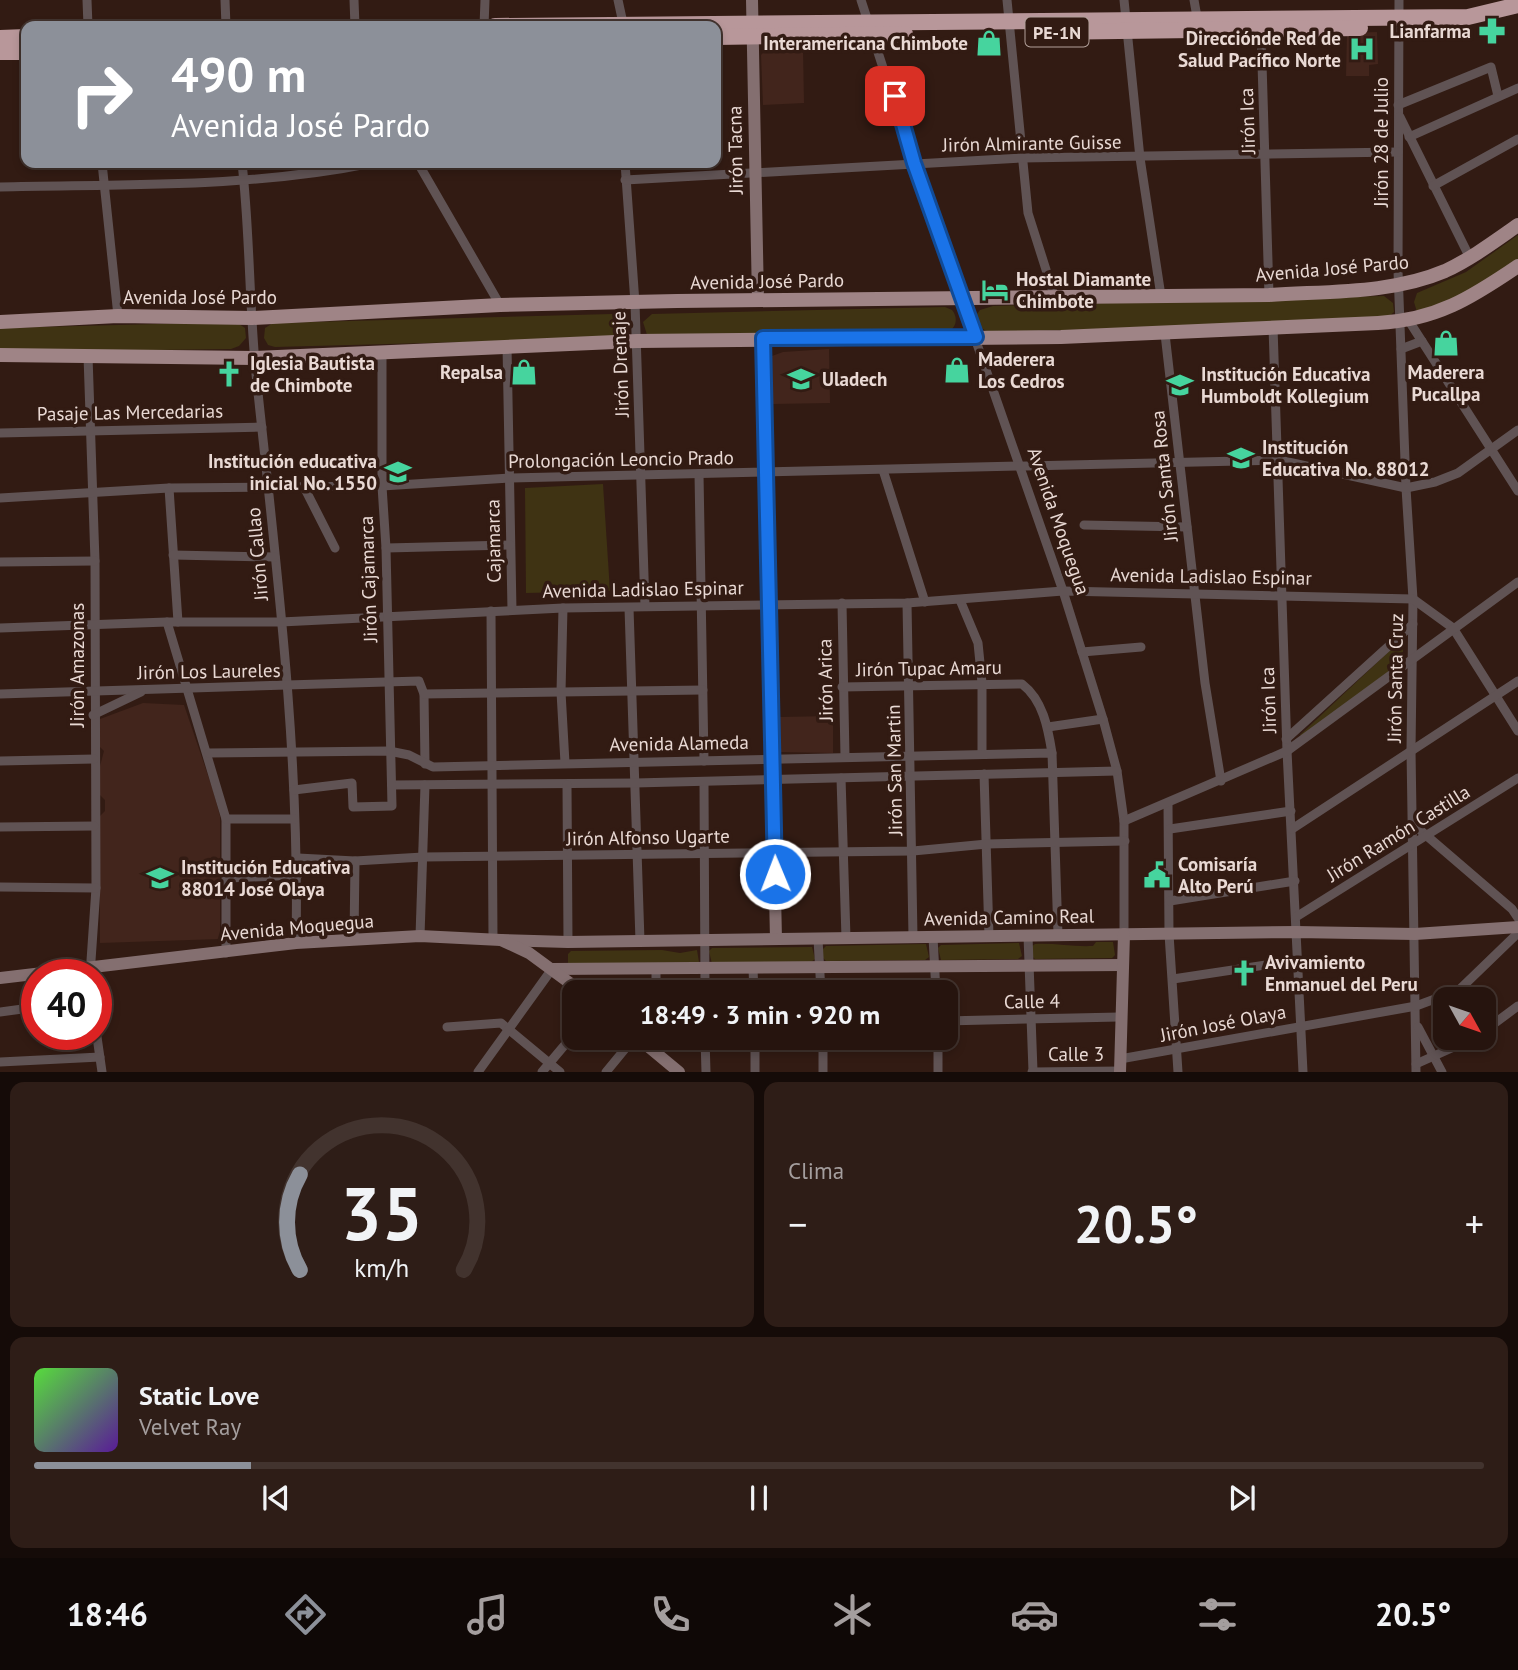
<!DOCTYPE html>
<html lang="es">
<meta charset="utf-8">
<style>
body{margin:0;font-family:"PT Sans",sans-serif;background:#2e1d17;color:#f1f3f6;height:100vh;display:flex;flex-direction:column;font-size:26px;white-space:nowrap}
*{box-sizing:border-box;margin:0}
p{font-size:23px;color:#a49e9e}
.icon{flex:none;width:38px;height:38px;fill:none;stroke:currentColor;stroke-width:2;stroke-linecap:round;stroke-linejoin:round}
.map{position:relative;height:1072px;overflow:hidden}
.details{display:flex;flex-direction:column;gap:10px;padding:10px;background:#150b08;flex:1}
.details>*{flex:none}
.top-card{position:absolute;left:21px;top:21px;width:700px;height:147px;border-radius:14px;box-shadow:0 4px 10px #0003,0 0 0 2px #42332e;background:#8c9099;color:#fff;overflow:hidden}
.needle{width:46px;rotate:130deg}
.controls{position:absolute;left:1433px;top:987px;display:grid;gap:14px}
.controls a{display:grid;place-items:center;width:63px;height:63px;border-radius:14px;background:#26140e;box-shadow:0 4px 10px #0003,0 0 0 2px #42332e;font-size:35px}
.speed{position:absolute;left:21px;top:959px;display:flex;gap:14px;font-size:35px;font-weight:700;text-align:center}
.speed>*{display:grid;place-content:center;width:91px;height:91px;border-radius:50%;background:#26140e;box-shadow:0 4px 10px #0003,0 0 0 2px #42332e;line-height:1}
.speed .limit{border:10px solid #d22;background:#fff;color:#111}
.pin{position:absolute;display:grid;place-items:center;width:60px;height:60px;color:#fff;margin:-30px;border-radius:14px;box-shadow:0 4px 10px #0006}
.me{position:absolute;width:77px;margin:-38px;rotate:359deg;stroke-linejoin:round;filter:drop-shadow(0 0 5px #0008)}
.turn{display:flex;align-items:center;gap:24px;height:147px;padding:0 35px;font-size:32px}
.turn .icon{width:91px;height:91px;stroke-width:2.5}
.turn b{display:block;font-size:49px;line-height:60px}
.big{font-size:52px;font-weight:700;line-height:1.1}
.details .widget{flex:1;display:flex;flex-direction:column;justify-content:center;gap:10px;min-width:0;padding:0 24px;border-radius:14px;background:#2e1d17}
.details .dial{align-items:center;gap:0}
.dial svg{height:182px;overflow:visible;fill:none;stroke:#42332e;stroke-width:7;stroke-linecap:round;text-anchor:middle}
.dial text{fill:#f1f3f6;stroke:none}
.song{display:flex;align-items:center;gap:21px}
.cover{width:84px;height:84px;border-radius:10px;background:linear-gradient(135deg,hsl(110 70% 55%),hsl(270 70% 35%))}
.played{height:7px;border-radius:4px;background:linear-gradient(90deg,#8c9099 15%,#42332e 15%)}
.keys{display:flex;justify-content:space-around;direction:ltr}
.heat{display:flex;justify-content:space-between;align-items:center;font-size:38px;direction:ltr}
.details .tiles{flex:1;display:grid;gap:10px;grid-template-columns:1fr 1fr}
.widget:last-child{grid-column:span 2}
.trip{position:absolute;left:562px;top:980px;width:396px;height:70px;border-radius:14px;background:#26140e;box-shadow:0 4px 10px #0003,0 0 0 2px #42332e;font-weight:700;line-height:70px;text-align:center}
.menu{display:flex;height:112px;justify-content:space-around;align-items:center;background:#0f0806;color:#a49e9e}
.menu .icon{width:49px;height:49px}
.menu .on{color:#8c9099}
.menu b{font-size:32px;color:#f1f3f6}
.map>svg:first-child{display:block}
.built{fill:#42251c}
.green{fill:#3f3313}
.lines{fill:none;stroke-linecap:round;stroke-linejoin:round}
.street{stroke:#605354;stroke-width:9}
.secondary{stroke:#846f70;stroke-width:12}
.primary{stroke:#9f8486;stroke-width:14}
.highway{stroke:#b8979a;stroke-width:16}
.route-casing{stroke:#114b97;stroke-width:18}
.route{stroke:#1a73e8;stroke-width:12}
.labels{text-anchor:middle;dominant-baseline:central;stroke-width:7;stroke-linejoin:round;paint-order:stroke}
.shield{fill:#321b13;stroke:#b2a09a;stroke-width:2}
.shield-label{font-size:18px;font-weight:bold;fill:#e9d9d4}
.poi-label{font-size:19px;font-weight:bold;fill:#e9d9d4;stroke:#321b13;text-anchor:start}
.street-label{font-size:19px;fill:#e9d9d4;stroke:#321b13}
</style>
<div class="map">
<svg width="1518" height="1072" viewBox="0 0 1518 1072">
<rect width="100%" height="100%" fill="#321b13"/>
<!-- built -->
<g class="built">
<polygon points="1377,32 1378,64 1369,65 1369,76 1346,76 1347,33"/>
<polygon points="803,49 804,103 763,105 761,55 765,51"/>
<polygon points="829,349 830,403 773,404 772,356 783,352"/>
<polygon points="143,703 184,705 213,790 220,816 220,939 100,943 100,816 105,811 105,800 99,794 100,766 104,751 100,747 100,719"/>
<polygon points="833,716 833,753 780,752 780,717"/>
</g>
<!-- green -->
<g class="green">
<polygon points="1518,235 1518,263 1484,287 1417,312 1414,302 1417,293 1466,272"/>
<polygon points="1384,296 1393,303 1394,312 1383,322 988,332 978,326 977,314 980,310 993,306"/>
<path d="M 945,307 L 952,310 C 958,317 957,327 948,332 L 648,338 L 643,322 L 652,314 Z"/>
<polygon points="612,314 620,318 624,326 619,338 275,347 268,345 264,338 265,328 273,323"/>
<polygon points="236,322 245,328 246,338 239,346 231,349 0,352 0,328"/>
<polygon points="603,484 610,591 526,593 525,488"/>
<polygon points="1399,642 1403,645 1403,661 1302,736 1300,735"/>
<path d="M 1096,942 L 1113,942 L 1115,955 L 1112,958 L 1035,959 L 1032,956 L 1031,947 L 1035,944 C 1055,943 1073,947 1093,946 Z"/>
<polygon points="1019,943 1022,956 1018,959 941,960 938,948 941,945"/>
<polygon points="926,944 929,957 925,960 826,961 823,958 823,949 826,946"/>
<polygon points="812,947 815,959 811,962 712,964 709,951 712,948"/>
<polygon points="662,950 680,953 697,950 699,962 568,965 568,954 571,951"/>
</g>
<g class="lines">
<!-- street -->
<g class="street">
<polyline points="87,0 88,26"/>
<polyline points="225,0 226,26"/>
<polyline points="354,0 355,26"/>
<polyline points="618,0 623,23"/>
<polyline points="861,0 914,163 1063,591 1103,719 1117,771 1124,821 1124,934"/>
<polyline points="1007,0 1028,213 1055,298"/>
<polyline points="1124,0 1140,158 1161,296"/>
<polyline points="1194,0 1197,17"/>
<polyline points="1399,0 1398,271 1406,488 1413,599 1411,750 1416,1072"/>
<polyline points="484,26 485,0"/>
<polyline points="1261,30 1269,295"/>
<polyline points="1398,105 1491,67 1498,96"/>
<polyline points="1400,117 1470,258"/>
<polyline points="1409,137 1518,88"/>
<polyline points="102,163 118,316"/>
<path d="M 242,163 C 250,233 249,304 256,374 C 276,563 300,753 296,943"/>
<polyline points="418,163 500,305"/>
<polyline points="625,163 635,303 645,606"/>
<polyline points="625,180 1022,158 1398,152"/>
<polyline points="1433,186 1518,139"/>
<path d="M 0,187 C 123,184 250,188 372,163"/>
<polyline points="1409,321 1518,491"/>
<polyline points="1273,327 1287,751 1303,1072"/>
<polyline points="1165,334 1205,683 1221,781"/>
<polyline points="507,346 512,610"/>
<polyline points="1401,349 1422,341"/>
<polyline points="88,356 95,561 96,888 90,975"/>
<polyline points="0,433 262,427"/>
<polyline points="883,470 925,602"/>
<polyline points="699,474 704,761"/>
<polyline points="304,487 335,548"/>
<polyline points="169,488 178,622"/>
<polyline points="0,498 169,488 382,486 511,478 1279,460 1406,488 1435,482 1458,473 1518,430"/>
<polyline points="1084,525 1187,527"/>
<polyline points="386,548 510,545"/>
<polyline points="173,555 275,557"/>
<polyline points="0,562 95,561"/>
<polyline points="960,600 978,643 982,683 982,754"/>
<polyline points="842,603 845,757"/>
<polyline points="907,603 913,937"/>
<polyline points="563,608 561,692 565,763"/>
<polyline points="629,608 640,941"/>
<polyline points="491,611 493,939"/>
<polyline points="167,622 226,819 226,953"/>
<polyline points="0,628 167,622 281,622 563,608 907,603 1063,591 1413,599 1453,628 1518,731"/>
<polyline points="1082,652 1141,647"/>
<path d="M 842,687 L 1022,684 C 1043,700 1048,728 1052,753"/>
<polyline points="0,694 419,681 424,694 425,764"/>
<polyline points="424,694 703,690"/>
<polyline points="93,715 141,692"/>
<polyline points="1048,727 1103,719"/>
<polyline points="1286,739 1413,624"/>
<polyline points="209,753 389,751 409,755 433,767 1052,753 1058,935"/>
<polyline points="0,761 94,759"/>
<polyline points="984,774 989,936"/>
<polyline points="841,778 846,938"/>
<polyline points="704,782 705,992"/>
<polyline points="392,785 635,783 1117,771"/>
<polyline points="567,785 568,942"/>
<polyline points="294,790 352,783 353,807 392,806 386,548 382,486 382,351"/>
<polyline points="1168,804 1169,934 1178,1072"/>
<polyline points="226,819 294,819"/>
<polyline points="1124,821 1287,751 1518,582"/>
<polyline points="1413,824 1512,909 1518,918"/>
<polyline points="0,827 94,826"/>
<polyline points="1170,829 1291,811"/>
<polyline points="1292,829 1518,681"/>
<polyline points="298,858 355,861 423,857 913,851 987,844 1125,841"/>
<polyline points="228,878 298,875"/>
<polyline points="0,887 96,888"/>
<polyline points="1170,901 1295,881"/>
<polyline points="1296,917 1518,778"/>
<polyline points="420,936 425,785"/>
<polyline points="1028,936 1033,1071"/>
<polyline points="933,937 936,992"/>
<polyline points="354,939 355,861"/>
<polyline points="818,939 821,992"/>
<polyline points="753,969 754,992"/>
<polyline points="656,970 656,992"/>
<polyline points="1173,979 1298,960"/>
<polyline points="0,1012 37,1007"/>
<polyline points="945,1021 1119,1017"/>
<polyline points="447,1027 501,1023 560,1072"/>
<polyline points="1418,1027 1442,1072"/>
<polyline points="96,1030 102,1072"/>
<polyline points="1484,1031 1518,1006"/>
<polyline points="658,1038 659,1055"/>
<polyline points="705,1038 706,1072"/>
<polyline points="823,1038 823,1072"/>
<polyline points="938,1038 938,1072"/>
<polyline points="1120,1059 1416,1006 1459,990 1518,933"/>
<polyline points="0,1062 100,1057"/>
<polyline points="1416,1064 1474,1038"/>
<polyline points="478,1072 552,969"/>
<polyline points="542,1072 574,1034"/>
<polyline points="606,1072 634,1038"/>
<polyline points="755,1072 755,1038"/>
<polyline points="1032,1072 1120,1071"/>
</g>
<!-- secondary -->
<g class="secondary">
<polyline points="752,0 758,300"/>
<polyline points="763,338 776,939"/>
<polyline points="501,940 568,942 1296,932 1415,934 1518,927"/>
<polyline points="552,969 1122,965"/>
<polyline points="0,978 296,943 420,936 501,940 529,953 582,992"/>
<polyline points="638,1038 679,1072"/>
<polyline points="1120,1072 1124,934"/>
</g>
<!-- primary -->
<g class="primary">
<path d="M 0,322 L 118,316 L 252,318 L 500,305 L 677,301 L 1269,295 C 1328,291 1391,294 1445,271 C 1471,259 1495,241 1518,225"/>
<path d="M 0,355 L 255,358 L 637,341 L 1061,337 L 1378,323 C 1436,320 1471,298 1518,266"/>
</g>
<!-- highway -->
<g class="highway">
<polyline points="495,26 1468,17 1518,5"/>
<polyline points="1043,32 1360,28"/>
<polyline points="716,37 905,34"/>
<polyline points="0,38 26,37"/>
<polyline points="0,52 26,52"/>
</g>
</g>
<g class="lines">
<!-- route casing -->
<g class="route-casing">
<polyline id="route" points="775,874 763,338 976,337 914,163 895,96"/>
</g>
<!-- route -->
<use href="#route" class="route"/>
</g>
<!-- icons -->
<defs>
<g id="pharmacy-bare" transform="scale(2.1)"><path d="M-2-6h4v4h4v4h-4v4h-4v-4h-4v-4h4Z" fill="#46d49e" stroke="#321b13" stroke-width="2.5" paint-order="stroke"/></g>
<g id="shop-bare" transform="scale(2.1)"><path d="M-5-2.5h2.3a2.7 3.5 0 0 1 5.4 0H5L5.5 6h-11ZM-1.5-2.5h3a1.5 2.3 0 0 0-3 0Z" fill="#46d49e" stroke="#321b13" stroke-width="2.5" paint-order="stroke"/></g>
<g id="hospital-bare" transform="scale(2.1)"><path d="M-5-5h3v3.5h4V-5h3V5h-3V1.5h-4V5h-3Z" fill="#46d49e" stroke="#321b13" stroke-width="2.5" paint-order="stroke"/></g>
<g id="hotel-bare" transform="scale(2.1)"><path d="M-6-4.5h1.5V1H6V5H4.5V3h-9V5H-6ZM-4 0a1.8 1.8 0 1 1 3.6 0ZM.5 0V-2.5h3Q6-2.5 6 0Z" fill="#46d49e" stroke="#321b13" stroke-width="2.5" paint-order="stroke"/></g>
<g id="church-bare" transform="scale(2.1)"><path d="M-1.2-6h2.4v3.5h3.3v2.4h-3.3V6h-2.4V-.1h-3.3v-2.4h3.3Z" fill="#46d49e" stroke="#321b13" stroke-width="2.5" paint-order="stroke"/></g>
<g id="university-bare" transform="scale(2.1)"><path d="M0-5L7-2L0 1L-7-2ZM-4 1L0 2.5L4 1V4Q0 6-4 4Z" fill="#46d49e" stroke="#321b13" stroke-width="2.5" paint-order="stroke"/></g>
<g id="school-bare" transform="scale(2.1)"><path d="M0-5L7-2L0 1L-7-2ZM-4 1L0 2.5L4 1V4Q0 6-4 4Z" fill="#46d49e" stroke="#321b13" stroke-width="2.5" paint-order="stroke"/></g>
<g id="civic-bare" transform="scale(2.1)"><path d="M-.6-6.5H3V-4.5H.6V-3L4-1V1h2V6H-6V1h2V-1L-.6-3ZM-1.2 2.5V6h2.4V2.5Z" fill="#46d49e" stroke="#321b13" stroke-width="2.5" paint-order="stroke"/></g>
</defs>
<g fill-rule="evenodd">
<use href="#pharmacy-bare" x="1492" y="31"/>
<use href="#shop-bare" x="989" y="43"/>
<use href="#hospital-bare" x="1362" y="49"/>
<use href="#hotel-bare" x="995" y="290"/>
<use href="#shop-bare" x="1446" y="343"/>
<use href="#shop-bare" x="957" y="370"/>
<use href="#shop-bare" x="524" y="372"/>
<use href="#church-bare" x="229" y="374"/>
<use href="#university-bare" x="801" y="379"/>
<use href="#school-bare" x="1180" y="385"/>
<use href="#school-bare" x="1241" y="458"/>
<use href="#school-bare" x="398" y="472"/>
<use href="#civic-bare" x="1157" y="875"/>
<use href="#school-bare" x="160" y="878"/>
<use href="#church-bare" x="1244" y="973"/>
</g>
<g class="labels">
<!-- shield labels -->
<rect class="shield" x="1025.5" y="17.5" width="63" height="29" rx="5"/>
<g class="shield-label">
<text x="1057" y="32">PE-1N</text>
</g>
<!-- poi labels -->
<g class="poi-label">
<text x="1471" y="31" text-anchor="end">Lianfarma</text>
<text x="1341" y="38" text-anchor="end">Direcciónde Red de<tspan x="1341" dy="22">Salud Pacífico Norte</tspan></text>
<text x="968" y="43" text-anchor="end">Interamericana Chimbote</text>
<text x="1016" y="279">Hostal Diamante<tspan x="1016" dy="22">Chimbote</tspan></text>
<text x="978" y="359">Maderera<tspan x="978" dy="22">Los Cedros</tspan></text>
<text x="250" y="363">Iglesia Bautista<tspan x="250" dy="22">de Chimbote</tspan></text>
<text x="503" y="372" text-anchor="end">Repalsa</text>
<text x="1446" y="372" text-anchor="middle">Maderera<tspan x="1446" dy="22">Pucallpa</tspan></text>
<text x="1201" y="374">Institución Educativa<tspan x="1201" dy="22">Humboldt Kollegium</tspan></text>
<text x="822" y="379">Uladech</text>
<text x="1262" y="447">Institución<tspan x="1262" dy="22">Educativa No. 88012</tspan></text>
<text x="377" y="461" text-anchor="end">Institución educativa<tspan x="377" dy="22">inicial No. 1550</tspan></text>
<text x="1178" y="864">Comisaría<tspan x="1178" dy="22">Alto Perú</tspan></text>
<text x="181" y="867">Institución Educativa<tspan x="181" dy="22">88014 José Olaya</tspan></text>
<text x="1265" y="962">Avivamiento<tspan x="1265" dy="22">Enmanuel del Peru</tspan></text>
</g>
<!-- street labels -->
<g class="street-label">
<text transform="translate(1247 121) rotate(-92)">Jirón Ica</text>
<text transform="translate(1381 142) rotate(-90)">Jirón 28 de Julio</text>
<text transform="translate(1032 143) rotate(-1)">Jirón Almirante Guisse</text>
<text transform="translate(735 150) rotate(-91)">Jirón Tacna</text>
<text transform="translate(1332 268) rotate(-5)">Avenida José Pardo</text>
<text transform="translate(767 281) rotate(-1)">Avenida José Pardo</text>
<text x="200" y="297">Avenida José Pardo</text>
<text transform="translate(620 364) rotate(-92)">Jirón Drenaje</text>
<text transform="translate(130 412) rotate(-1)">Pasaje Las Mercedarias</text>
<text transform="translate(621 459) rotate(-1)">Prolongación Leoncio Prado</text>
<text transform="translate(1164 476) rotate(-96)">Jirón Santa Rosa</text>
<text transform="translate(1059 521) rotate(71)">Avenida Moquegua</text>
<text transform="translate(493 541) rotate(-91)">Cajamarca</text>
<text transform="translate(257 554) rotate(-95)">Jirón Callao</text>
<text transform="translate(1211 576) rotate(1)">Avenida Ladislao Espinar</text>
<text transform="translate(368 579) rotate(-92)">Jirón Cajamarca</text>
<text transform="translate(643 589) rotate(-1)">Avenida Ladislao Espinar</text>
<text transform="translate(77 665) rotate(-90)">Jirón Amazonas</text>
<text transform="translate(929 668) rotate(-1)">Jirón Tupac Amaru</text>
<text transform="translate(209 671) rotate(-1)">Jirón Los Laureles</text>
<text transform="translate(1395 678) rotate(-89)">Jirón Santa Cruz</text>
<text transform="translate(825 680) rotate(-91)">Jirón Arica</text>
<text transform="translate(1268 700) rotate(-92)">Jirón Ica</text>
<text transform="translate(679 743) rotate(-1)">Avenida Alameda</text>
<text transform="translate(894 770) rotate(-91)">Jirón San Martin</text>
<text transform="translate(1398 833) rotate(-32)">Jirón Ramón Castilla</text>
<text transform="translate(648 837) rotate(-1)">Jirón Alfonso Ugarte</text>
<text transform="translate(1009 917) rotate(-1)">Avenida Camino Real</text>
<text transform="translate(297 927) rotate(-5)">Avenida Moquegua</text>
<text transform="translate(1032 1001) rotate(-1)">Calle 4</text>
<text transform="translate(1223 1023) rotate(-11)">Jirón José Olaya</text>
<text x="1076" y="1054">Calle 3</text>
</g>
</g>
</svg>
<div class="controls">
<a><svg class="needle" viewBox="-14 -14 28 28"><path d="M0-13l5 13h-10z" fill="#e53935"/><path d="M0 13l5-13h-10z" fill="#a49e9e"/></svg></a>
</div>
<div class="speed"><div class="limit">40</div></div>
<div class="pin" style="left:895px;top:96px;background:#d93025"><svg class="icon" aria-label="arrive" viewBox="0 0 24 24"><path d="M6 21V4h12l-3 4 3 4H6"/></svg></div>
<svg class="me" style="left:775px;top:874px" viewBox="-20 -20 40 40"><circle r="17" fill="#1a73e8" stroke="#fff" stroke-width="3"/><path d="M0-11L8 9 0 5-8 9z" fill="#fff"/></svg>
<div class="trip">18:49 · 3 min · 920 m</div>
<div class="top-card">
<div class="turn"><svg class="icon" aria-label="right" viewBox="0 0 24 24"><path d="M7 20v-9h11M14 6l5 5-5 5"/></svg><div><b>490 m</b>Avenida José Pardo</div></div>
</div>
</div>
<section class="details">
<div class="tiles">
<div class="widget dial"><svg viewBox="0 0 100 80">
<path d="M14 69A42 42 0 1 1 86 69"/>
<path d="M14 69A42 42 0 0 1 14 27" stroke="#8c9099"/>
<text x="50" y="56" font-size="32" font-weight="700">35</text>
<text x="50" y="72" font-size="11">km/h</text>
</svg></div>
<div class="widget"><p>Clima</p>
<div class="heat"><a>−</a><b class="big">20.5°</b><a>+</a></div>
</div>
<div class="widget">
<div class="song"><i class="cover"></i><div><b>Static Love</b><p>Velvet Ray</p></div></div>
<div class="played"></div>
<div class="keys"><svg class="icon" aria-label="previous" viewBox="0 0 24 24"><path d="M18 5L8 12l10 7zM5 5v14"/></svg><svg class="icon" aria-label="pause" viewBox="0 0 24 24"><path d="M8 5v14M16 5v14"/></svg><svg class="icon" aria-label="next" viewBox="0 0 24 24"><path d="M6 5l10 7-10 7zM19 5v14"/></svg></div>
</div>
</div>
</section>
<nav class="menu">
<b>18:46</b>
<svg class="icon on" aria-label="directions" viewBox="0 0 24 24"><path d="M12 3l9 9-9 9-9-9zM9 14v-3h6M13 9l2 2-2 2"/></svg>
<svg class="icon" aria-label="music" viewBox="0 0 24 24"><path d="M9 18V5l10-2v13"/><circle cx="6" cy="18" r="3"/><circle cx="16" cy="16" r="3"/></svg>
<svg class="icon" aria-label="phone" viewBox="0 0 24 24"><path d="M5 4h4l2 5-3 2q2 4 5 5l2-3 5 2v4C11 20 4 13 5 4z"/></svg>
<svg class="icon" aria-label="climate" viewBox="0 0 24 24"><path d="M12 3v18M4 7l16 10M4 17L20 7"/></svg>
<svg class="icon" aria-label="car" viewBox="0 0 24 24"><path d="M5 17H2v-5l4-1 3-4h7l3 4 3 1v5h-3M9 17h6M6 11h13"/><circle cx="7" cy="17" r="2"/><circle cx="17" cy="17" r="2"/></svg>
<svg class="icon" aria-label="filters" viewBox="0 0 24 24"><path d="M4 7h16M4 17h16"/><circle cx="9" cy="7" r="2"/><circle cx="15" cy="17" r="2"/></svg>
<b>20.5°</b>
</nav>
